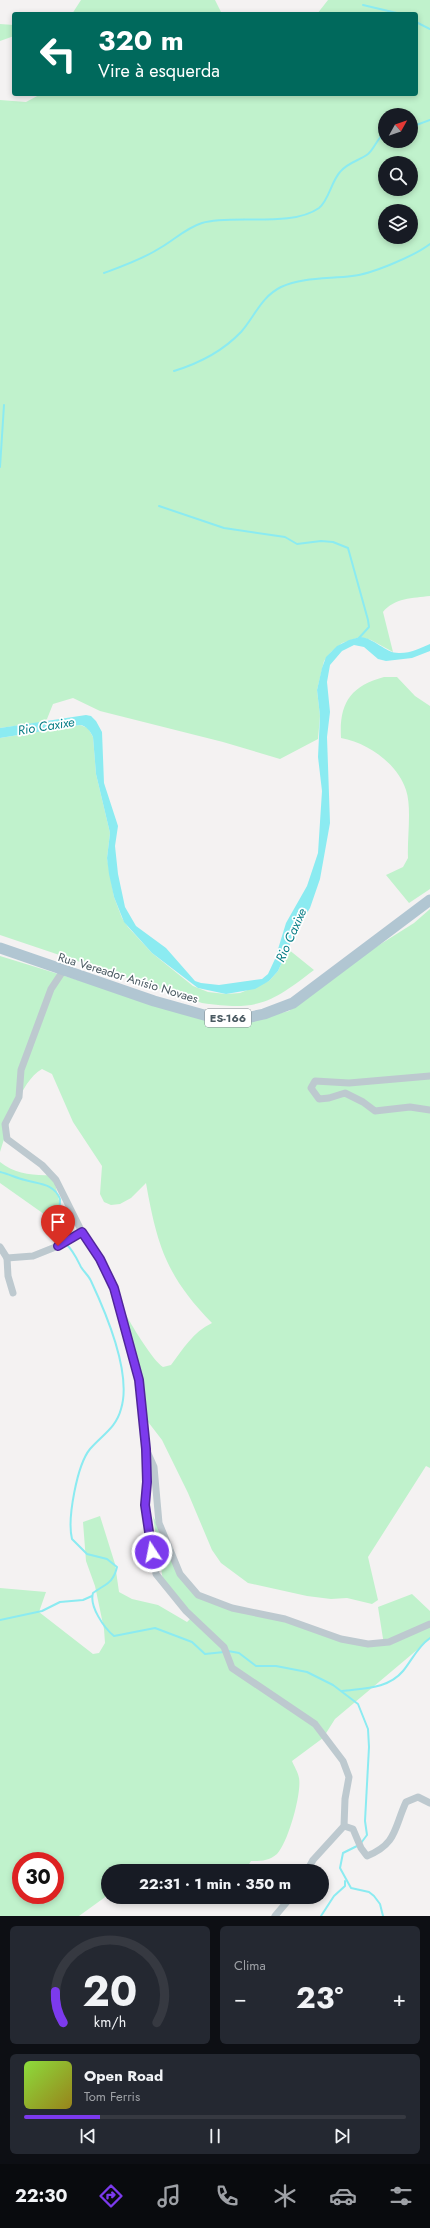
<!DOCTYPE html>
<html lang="pt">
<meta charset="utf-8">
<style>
body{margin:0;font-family:Jost,sans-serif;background:#242831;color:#f1f3f6;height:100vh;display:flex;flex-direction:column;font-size:15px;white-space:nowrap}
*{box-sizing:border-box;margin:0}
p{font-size:13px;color:#9ea1a6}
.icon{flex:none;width:22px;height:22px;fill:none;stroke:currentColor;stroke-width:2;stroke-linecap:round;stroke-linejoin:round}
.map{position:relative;height:1916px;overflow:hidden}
.drawer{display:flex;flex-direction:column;gap:10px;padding:10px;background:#0d0f14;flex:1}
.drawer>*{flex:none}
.guide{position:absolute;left:12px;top:12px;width:406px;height:84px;border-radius:4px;box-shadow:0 2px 6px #0003;background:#00695c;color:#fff;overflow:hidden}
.needle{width:26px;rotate:50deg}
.controls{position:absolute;left:378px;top:108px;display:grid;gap:8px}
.controls a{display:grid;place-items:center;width:40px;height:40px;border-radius:50%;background:#171b24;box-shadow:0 2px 6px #0003;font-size:20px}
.speed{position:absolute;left:12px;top:1852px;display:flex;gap:8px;font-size:20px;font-weight:700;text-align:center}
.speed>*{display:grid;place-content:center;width:52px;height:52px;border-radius:50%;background:#171b24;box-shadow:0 2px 6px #0003;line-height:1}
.speed .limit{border:6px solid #d22;background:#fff;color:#111}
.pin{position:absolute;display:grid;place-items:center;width:34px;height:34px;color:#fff;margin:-41px -17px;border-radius:50% 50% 50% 0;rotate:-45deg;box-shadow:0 0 4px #0007}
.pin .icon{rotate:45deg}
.me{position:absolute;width:44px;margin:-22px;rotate:349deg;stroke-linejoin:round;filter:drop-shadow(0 0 3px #0008)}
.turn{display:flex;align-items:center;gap:14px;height:84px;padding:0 20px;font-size:18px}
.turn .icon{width:52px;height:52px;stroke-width:2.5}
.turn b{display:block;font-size:28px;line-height:34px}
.big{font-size:30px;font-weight:700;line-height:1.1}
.drawer .widget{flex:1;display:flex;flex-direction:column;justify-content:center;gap:6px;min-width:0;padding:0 14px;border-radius:6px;background:#242831}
.drawer .dial{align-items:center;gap:0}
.dial svg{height:104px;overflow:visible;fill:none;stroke:#363941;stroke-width:7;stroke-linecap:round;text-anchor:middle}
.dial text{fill:#f1f3f6;stroke:none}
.song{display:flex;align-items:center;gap:12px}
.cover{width:48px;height:48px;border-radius:6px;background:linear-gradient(135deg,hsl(90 70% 55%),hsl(50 70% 35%))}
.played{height:4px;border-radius:2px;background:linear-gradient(90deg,#7c3aed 20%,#363941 20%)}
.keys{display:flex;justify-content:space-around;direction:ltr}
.heat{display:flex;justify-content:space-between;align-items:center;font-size:22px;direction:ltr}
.drawer .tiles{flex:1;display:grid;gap:10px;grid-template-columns:1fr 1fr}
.widget:last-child{grid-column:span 2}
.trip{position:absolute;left:101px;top:1864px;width:228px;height:40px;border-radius:20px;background:#171b24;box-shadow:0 2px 6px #0003;font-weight:700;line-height:40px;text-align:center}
.dock{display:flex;height:64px;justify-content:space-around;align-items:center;background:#090b0e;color:#9ea1a6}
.dock .icon{width:28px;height:28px}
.dock .selected{color:#7c3aed}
.dock b{font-size:18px;color:#f1f3f6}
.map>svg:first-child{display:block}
.green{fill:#c0f2cc;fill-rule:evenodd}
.water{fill:#8bebf1}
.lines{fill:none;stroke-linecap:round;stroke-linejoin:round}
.stream{stroke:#8bebf1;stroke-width:2}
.street{stroke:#bdc9cf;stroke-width:7}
.primary{stroke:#b1c6d2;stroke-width:11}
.route-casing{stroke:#51269a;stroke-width:10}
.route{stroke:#7c3aed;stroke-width:7}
.labels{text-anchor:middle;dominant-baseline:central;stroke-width:3.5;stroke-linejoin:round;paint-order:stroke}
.shield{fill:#fff;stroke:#808b90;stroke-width:1}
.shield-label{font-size:11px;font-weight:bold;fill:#495961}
.street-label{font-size:12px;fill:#495961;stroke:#fff}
.water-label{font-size:13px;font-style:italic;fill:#097e86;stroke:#fff}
</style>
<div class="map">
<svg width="430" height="1916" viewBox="0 0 430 1916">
<rect width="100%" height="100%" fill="#f4f2f2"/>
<!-- green -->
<g class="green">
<polygon points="81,0 215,0 222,14 72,14"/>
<path d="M 328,0 L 430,0 L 430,596 C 413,598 394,598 383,612 L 393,652 L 371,640 L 360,637 L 342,643 L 331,652 L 324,661 L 317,690 L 320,716 L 318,739 L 280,759 L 223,742 L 100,711 L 73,698 L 53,704 L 47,719 L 43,722 L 0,728 L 0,100 L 26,102 L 41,94 L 416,94 L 416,14 L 317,14 ZM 385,115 L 411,115 L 411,141 L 385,141 ZM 385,163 L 411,163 L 411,189 L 385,189 ZM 385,211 L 411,211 L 411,237 L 385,237 Z"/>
<polygon points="0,24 14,25 14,36 0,41"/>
<path d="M 384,677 L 397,677 L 415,696 L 430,706 L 430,889 L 409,903 L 386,875 L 403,867 L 408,858 C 407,838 412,808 406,790 C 397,763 368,743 341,738 C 339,704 350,686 384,677 Z"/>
<path d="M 80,725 L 88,728 L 93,737 L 96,774 L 110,833 L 107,858 L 114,897 L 122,918 L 128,927 L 152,953 L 193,986 L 208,992 L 226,994 L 240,993 L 269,981 L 278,971 L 288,949 L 314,970 C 270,1004 257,1011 202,1003 L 0,935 L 0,738 Z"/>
<path d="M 430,909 L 430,1468 L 426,1466 L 368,1557 L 378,1600 L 372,1604 L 347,1598 L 331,1599 L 307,1596 L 248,1583 L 221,1563 L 212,1550 L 188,1493 L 162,1440 L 142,1414 L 124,1311 C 130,1323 153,1361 163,1367 L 171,1365 C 183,1349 193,1332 212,1323 C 167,1277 157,1246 146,1183 L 131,1198 L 120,1204 L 111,1205 L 104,1202 L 100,1194 L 102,1166 L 73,1122 L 52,1074 L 42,1069 C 19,1082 8,1128 0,1152 L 0,956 L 133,997 L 253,1020 L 289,1011 L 349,964 L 414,923 Z"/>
<path d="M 0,1162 C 15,1174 34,1176 53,1175 L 64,1222 L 62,1237 L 51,1219 L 0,1183 Z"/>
<path d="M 100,1516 L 115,1564 L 119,1592 L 132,1599 L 158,1605 L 187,1622 L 192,1617 L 163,1581 L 153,1516 L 184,1580 L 194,1589 L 218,1604 L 279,1619 L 361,1643 L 384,1645 L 378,1607 L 412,1594 L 430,1611 L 430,1639 L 335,1719 L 323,1738 L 292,1761 C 294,1766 298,1772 299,1778 C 302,1793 288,1843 277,1854 C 269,1861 261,1861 251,1861 L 245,1871 L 108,1871 L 108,1895 L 79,1916 L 0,1916 L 0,1588 L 46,1592 L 39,1612 L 93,1654 L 99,1653 L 105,1643 L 104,1629 L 95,1586 L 86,1561 L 83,1522 ZM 21,1861 L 55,1861 L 55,1895 L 21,1895 Z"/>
</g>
<!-- water -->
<path class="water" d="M 360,637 C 375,638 386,654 400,653 C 411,653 421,648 430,644 L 430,651 L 412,658 L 386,661 L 378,659 L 364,647 L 354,645 L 342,651 L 330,665 L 327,682 L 330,712 L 327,737 L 330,823 L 320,879 L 310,908 L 296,931 L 278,971 L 269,981 L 255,989 L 226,994 L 198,988 L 152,953 L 124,922 L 114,897 L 109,874 L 107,858 L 110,833 L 96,774 L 93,737 C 90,731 87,726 80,725 L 0,738 L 0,728 L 86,715 L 91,716 L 96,721 L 102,732 L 104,783 L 118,826 L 115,846 L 118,874 L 125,907 L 136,926 L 166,948 L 195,981 L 201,983 L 219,985 L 262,979 L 268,974 L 275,959 L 286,923 L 307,886 L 318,853 L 322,791 L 318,757 L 320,716 L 317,690 L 322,668 L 326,657 L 337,646 L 349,640 Z"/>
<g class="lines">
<!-- stream -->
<g class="stream">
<polyline points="363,5 401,14"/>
<polyline points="416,22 430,29"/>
<polyline points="411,127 430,120"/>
<path d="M 104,273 C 123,266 143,259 160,248 C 174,240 186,228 202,223 C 233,214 291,228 319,208 C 329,200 331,182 340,172 C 348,162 359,161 368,154 C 375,148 377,138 385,133"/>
<path d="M 174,371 C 200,363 222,352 241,332 C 255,316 261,297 281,287 C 302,277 329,279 352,276 C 372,274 414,256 430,244"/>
<polyline points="0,467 4,405"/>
<polyline points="159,506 224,528 285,537 297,544 321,541 333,542 348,548 368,620 369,627 358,639"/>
<path d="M 0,1172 C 9,1174 16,1178 25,1180 C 38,1184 54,1183 60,1199 L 59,1228 L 62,1240"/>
<path d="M 66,1244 C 73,1250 77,1259 81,1267 C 84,1272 89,1276 91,1281 C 106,1313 132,1374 121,1409 C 116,1428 102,1435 90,1449 C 77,1465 67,1519 72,1539 L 87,1554 L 107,1559 L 117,1567 C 113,1584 105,1584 93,1593 C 89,1606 104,1628 114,1636 L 155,1628 L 192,1642 L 205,1654 L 224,1652"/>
<polyline points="0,1620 42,1611 60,1602 83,1600 92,1596"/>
<polyline points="228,1651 239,1653 256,1666 276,1666 307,1672 333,1685 358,1704 368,1729 369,1747 365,1821 367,1835 361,1843"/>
<path d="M 342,1691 C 364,1688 388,1689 403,1671 C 412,1660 418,1646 430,1638"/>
<polyline points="357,1846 343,1853 340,1868 351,1888 369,1892 374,1896 380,1904 383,1916"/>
<polyline points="321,1916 334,1896 345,1886 345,1881"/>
</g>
<!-- street -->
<g class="street">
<polyline points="63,971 51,989 21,1070 19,1097 5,1124 7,1139 42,1165 56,1180 82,1232 100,1259 114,1288 139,1380 146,1449 154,1467 159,1523 180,1574 198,1595 232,1608 285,1619 341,1639 368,1644 389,1642 430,1624"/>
<polyline points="430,1076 349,1083 315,1081 311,1088 319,1099 329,1098 345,1093 363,1102 375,1111 410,1107 430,1110"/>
<polyline points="0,1247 7,1258 33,1256 58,1246 82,1232"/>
<polyline points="7,1258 8,1276 13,1293"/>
<polyline points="146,1453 147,1482 145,1505 156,1574 186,1611 224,1647 232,1668 315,1724 343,1761 349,1777 345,1799 344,1826 313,1860 307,1871"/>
<path d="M 344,1826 L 353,1829 L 361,1848 L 367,1856 C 397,1844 394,1828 406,1802 L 418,1797 L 430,1803"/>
<polyline points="275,1916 291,1897"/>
</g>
<!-- primary -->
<polyline class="primary" points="0,948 154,1001 204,1015 237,1020 264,1014 293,1003 430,900"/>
</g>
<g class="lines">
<!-- route casing -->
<g class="route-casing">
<polyline id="route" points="58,1246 82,1232 100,1259 114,1288 139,1380 146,1449 147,1482 145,1505 152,1552"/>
</g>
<!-- route -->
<use href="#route" class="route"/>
</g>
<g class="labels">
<!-- shield labels -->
<rect class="shield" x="205" y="1009" width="46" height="18" rx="3"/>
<g class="shield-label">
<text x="228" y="1018">ES-166</text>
</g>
<!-- street labels -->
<g class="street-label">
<text transform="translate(128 978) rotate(17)">Rua Vereador Anísio Novaes</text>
</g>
<!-- water labels -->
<g class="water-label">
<text transform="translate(46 726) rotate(-9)">Rio Caxixe</text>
<text transform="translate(291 935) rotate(-66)">Rio Caxixe</text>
</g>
</g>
</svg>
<div class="controls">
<a><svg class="needle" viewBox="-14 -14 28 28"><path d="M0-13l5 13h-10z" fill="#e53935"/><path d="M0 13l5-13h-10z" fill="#9ea1a6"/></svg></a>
<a><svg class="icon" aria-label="search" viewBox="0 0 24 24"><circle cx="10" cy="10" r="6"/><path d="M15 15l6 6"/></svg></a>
<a><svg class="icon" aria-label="layers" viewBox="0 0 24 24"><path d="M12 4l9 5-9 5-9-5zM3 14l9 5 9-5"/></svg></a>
</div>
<div class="speed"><div class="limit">30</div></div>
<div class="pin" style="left:58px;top:1246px;background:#d93025"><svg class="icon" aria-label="arrive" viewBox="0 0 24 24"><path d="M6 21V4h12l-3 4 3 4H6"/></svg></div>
<svg class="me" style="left:152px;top:1552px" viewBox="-20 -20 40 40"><circle r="17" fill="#7c3aed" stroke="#fff" stroke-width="3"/><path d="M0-11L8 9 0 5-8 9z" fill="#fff"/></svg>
<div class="trip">22:31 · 1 min · 350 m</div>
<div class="guide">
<div class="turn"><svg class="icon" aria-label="left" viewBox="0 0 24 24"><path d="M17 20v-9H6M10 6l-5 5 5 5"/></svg><div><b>320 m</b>Vire à esquerda</div></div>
</div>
</div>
<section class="drawer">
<div class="tiles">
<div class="widget dial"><svg viewBox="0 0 100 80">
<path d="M14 69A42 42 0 1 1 86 69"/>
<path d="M14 69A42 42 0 0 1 8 45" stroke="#7c3aed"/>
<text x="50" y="56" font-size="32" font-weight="700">20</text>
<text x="50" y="72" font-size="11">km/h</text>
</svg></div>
<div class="widget"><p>Clima</p>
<div class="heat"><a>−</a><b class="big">23°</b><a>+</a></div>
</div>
<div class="widget">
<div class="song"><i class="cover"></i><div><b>Open Road</b><p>Tom Ferris</p></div></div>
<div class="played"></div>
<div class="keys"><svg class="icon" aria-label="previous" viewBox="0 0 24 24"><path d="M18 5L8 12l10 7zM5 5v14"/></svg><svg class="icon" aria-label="pause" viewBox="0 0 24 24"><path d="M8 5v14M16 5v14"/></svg><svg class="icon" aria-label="next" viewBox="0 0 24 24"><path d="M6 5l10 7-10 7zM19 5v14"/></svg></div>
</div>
</div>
</section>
<nav class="dock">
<b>22:30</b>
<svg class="icon selected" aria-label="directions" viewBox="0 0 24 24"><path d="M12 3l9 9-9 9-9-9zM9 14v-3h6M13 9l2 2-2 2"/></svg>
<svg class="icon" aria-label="music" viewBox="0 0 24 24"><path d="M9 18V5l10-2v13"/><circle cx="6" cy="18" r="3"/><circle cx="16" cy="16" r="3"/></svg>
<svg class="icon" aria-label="phone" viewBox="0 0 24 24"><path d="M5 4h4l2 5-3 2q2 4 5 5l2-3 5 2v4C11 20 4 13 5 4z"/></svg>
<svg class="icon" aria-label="climate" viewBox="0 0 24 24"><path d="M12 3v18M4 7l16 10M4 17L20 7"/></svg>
<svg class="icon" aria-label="car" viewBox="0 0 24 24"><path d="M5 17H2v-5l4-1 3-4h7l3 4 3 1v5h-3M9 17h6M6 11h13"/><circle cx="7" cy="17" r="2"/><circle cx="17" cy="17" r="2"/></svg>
<svg class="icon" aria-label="filters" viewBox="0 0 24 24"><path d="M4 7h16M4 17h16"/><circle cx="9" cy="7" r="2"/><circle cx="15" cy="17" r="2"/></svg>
</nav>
